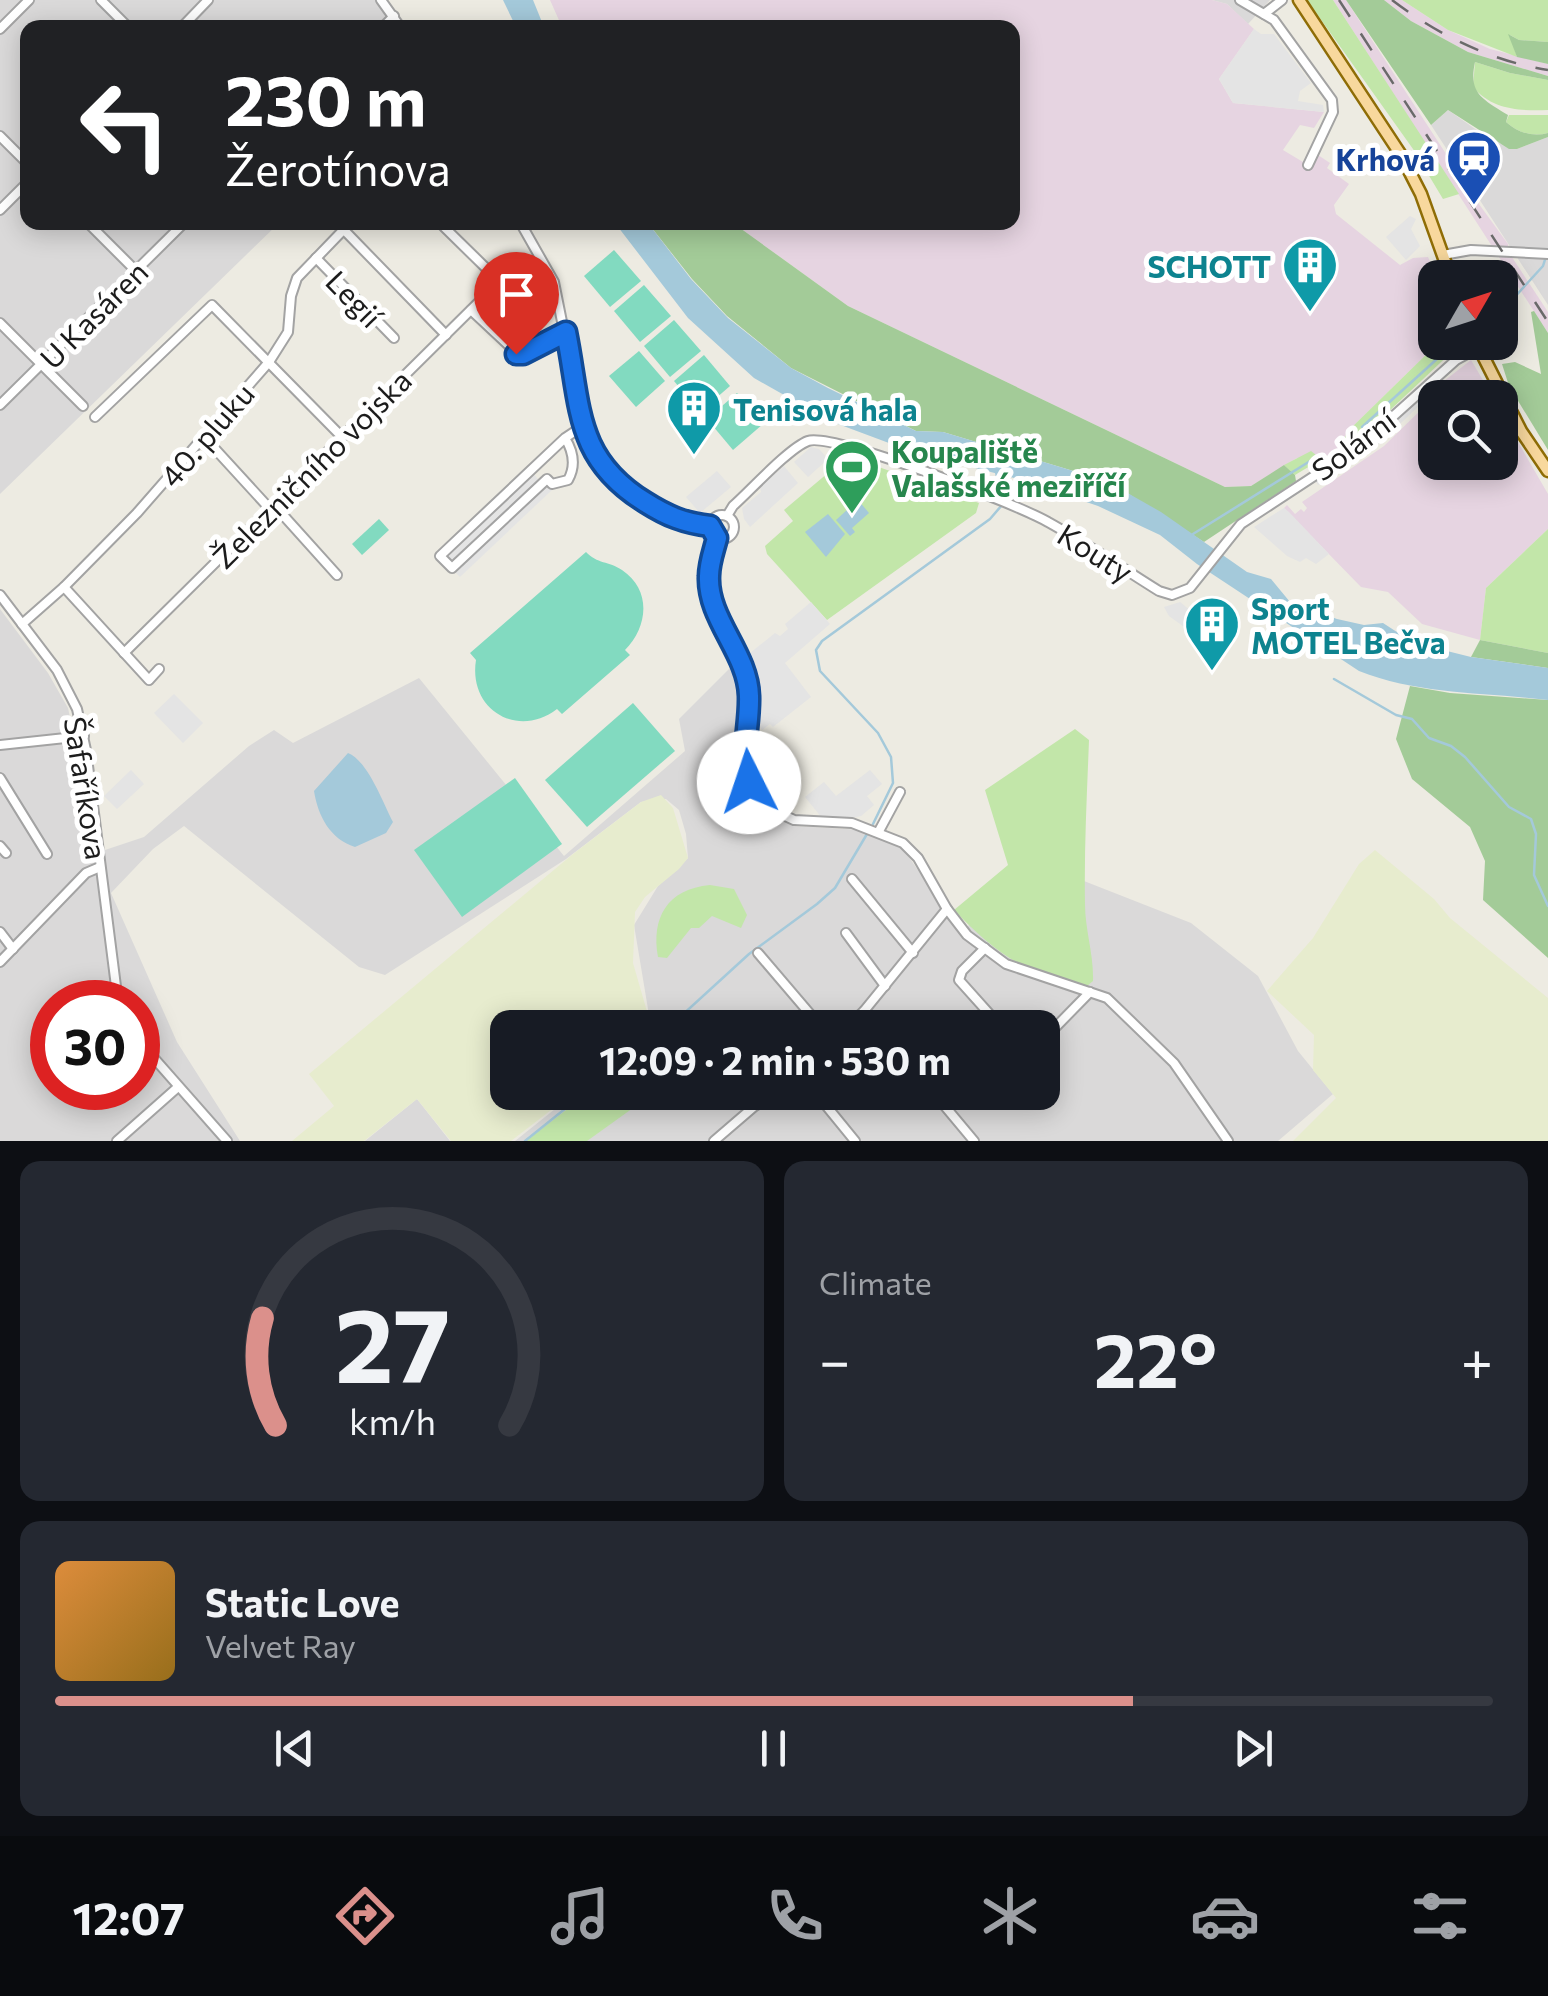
<!DOCTYPE html>
<meta charset="utf-8">
<style>
body{margin:0;font-family:Commissioner,sans-serif;background:#242831;color:#f1f3f6;height:100vh;display:flex;flex-direction:column;font-size:38px;white-space:nowrap}
*{box-sizing:border-box;margin:0}
p{font-size:32px;color:#9ea1a6}
.icon{flex:none;width:55px;height:55px;fill:none;stroke:currentColor;stroke-width:2;stroke-linecap:round;stroke-linejoin:round}
.map{position:relative;height:1141px;overflow:hidden}
.details{display:flex;flex-direction:column;gap:20px;padding:20px;background:#0d0f14;flex:1}
.details>*{flex:none}
.hud{position:absolute;left:20px;top:20px;width:1000px;height:210px;border-radius:20px;box-shadow:0 5px 25px #0003;background:#202124;color:#fff;overflow:hidden}
.needle{width:65px;rotate:51deg}
.buttons{position:absolute;left:1418px;top:260px;display:grid;gap:20px}
.buttons a{display:grid;place-items:center;width:100px;height:100px;border-radius:20px;background:#171b24;box-shadow:0 5px 25px #0003;font-size:50px}
.speed{position:absolute;left:30px;top:980px;display:flex;gap:20px;font-size:50px;font-weight:700;text-align:center}
.speed>*{display:grid;place-content:center;width:130px;height:130px;border-radius:50%;background:#171b24;box-shadow:0 5px 25px #0003;line-height:1}
.speed .limit{border:15px solid #d22;background:#fff;color:#111}
.pin{position:absolute;display:grid;place-items:center;width:85px;height:85px;color:#fff;margin:-102px -42px;border-radius:50% 50% 50% 0;rotate:-45deg;box-shadow:0 0 10px #0007}
.pin .icon{rotate:45deg}
.me{position:absolute;width:110px;margin:-55px;rotate:356deg;stroke-linejoin:round;filter:drop-shadow(0 0 8px #0008)}
.turn{display:flex;align-items:center;gap:35px;height:210px;padding:0 40px;font-size:45px}
.turn .icon{width:130px;height:130px;stroke-width:2.5}
.turn b{display:block;font-size:70px;line-height:85px}
.big{font-size:75px;font-weight:700;line-height:1.1}
.details .card{flex:1;display:flex;flex-direction:column;justify-content:center;gap:15px;min-width:0;padding:0 35px;border-radius:20px;background:#242831}
.details .dial{align-items:center;gap:0}
.dial svg{height:260px;overflow:visible;fill:none;stroke:#363941;stroke-width:7;stroke-linecap:round;text-anchor:middle}
.dial text{fill:#f1f3f6;stroke:none}
.song{display:flex;align-items:center;gap:30px}
.cover{width:120px;height:120px;border-radius:15px;background:linear-gradient(135deg,hsl(30 70% 55%),hsl(40 70% 35%))}
.played{height:10px;border-radius:5px;background:linear-gradient(90deg,#db908b 75%,#363941 75%)}
.keys{display:flex;justify-content:space-around;direction:ltr}
.heat{display:flex;justify-content:space-between;align-items:center;font-size:55px;direction:ltr}
.details .tiles{flex:1;display:grid;gap:20px;grid-template-columns:1fr 1fr}
.card:last-child{grid-column:span 2}
.trip{position:absolute;left:490px;top:1010px;width:570px;height:100px;border-radius:20px;background:#171b24;box-shadow:0 5px 25px #0003;font-weight:700;line-height:100px;text-align:center}
.tab-bar{display:flex;height:160px;justify-content:space-around;align-items:center;background:#090b0e;color:#9ea1a6}
.tab-bar .icon{width:70px;height:70px}
.tab-bar .selected{color:#db908b}
.tab-bar b{font-size:45px;color:#f1f3f6}
.map>svg:first-child{display:block}
.residential{fill:#dad9d9;fill-rule:evenodd}
.industrial{fill:#e6d4e1}
.farmland{fill:#e7ecce}
.grass{fill:#c2e6a9}
.forest{fill:#a3cb98}
.pitch{fill:#82dac0}
.parking{fill:#e4e4e4}
.water{fill:#a4c9da}
.lines{fill:none;stroke-linecap:round;stroke-linejoin:round}
.stream{stroke:#a4c9da;stroke-width:2.5}
.minor-casing{stroke:#a3a3a3;stroke-width:12}
.major-casing{stroke:#8f6d06;stroke-width:15}
.minor{stroke:#fff;stroke-width:8}
.major{stroke:#f8d89d;stroke-width:10}
.rail{stroke:#6a6a6a;stroke-width:2.5;stroke-dasharray:20 20;stroke-linecap:butt}
.route-casing{stroke:#114b97;stroke-width:25}
.route{stroke:#1a73e8;stroke-width:18}
.labels{text-anchor:middle;dominant-baseline:central;stroke-width:10;stroke-linejoin:round;paint-order:stroke}
.transit-label{font-size:30px;font-weight:bold;fill:#164399;stroke:#fff;text-anchor:end}
.culture-label{font-size:30px;font-weight:bold;fill:#0d838f;stroke:#fff;text-anchor:start}
.street-label{font-size:30px;fill:#1c1c1c;stroke:#fff}
.leisure-label{font-size:30px;font-weight:bold;fill:#27864d;stroke:#fff;text-anchor:start}
</style>
<div class="map">
<svg width="1548" height="1141" viewBox="0 0 1548 1141">
<rect width="100%" height="100%" fill="#edebe2"/>
<!-- residential -->
<g class="residential">
<polygon points="0,0 382,0 401,27 28,28 28,222 279,223 0,494"/>
<polygon points="1212,0 1270,0 1248,24 1227,4"/>
<polygon points="1448,110 1491,140 1517,149 1548,137 1548,305 1431,125"/>
<path d="M 0,609 L 48,673 L 68,708 L 80,765 L 90,855 L 144,837 L 249,746 L 274,730 L 293,743 L 419,678 L 564,856 L 685,751 L 679,719 L 733,665 L 743,700 L 737,753 L 746,790 L 763,810 L 793,826 L 864,830 L 902,847 L 924,879 L 926,878 L 943,914 L 961,933 L 1033,861 L 1191,923 L 1258,976 L 1298,1051 L 1333,1094 L 1278,1141 L 515,1141 L 575,1093 L 1042,1092 L 1042,1028 L 651,1027 L 634,925 L 658,886 L 688,858 L 686,834 L 679,810 L 666,799 L 641,802 L 566,859 L 385,975 L 359,967 L 184,826 L 153,849 L 111,893 L 177,1042 L 240,1141 L 0,1141 ZM 52,1002 L 138,1002 L 138,1088 L 52,1088 Z"/>
<polygon points="417,1099 450,1141 365,1141"/>
</g>
<!-- industrial -->
<g class="industrial">
<polygon points="550,0 1212,0 1227,4 1254,29 1219,79 1233,103 1324,112 1314,128 1300,125 1283,150 1308,165 1318,155 1330,163 1327,168 1349,184 1334,205 1336,214 1400,265 1413,258 1428,257 1437,277 1435,342 1438,343 1347,432 1342,446 1321,460 1297,458 1251,486 1225,487 848,306 733,223 1012,222 1012,28 562,27"/>
<polygon points="1333,0 1346,0 1476,200 1508,244 1508,251 1548,312 1548,333"/>
<polygon points="1384,0 1402,0 1448,30 1490,49 1548,64 1548,76 1468,52 1411,21"/>
<polygon points="1471,360 1493,397 1435,398 1435,462 1500,462 1500,411 1548,494 1548,529 1486,588 1480,640 1422,624 1388,592 1361,587 1284,508 1287,505 1295,514 1301,509 1304,512 1307,508 1302,502 1384,446 1432,399 1430,392"/>
</g>
<!-- farmland -->
<g class="farmland">
<polygon points="661,795 673,808 688,858 679,869 645,897 635,912 633,963 648,1015 646,1027 508,1028 508,1092 573,1093 511,1141 451,1141 417,1099 364,1141 292,1141 334,1106 309,1074 573,854 641,802"/>
<polygon points="1375,850 1434,899 1450,918 1548,998 1548,1141 1293,1141 1336,1098 1313,1070 1314,1035 1267,991 1313,938 1359,864"/>
</g>
<!-- grass -->
<g class="grass">
<polygon points="1307,0 1333,0 1459,194 1443,199 1413,149"/>
<polygon points="1402,0 1548,0 1548,42 1519,40 1510,35 1517,57 1448,30"/>
<path d="M 1475,62 L 1510,73 L 1548,80 L 1548,110 C 1520,111 1492,110 1473,87 Z"/>
<path d="M 1509,115 L 1548,115 L 1548,133 C 1533,137 1518,133 1506,122 Z"/>
<polygon points="1438,343 1457,343 1456,348 1352,446 1342,446 1347,432"/>
<polygon points="1311,451 1321,459 1327,455 1328,461 1314,471 1310,466 1295,475 1284,465"/>
<polygon points="837,452 979,503 976,513 827,620 767,554 765,546 793,521 784,510 841,462 834,454"/>
<polygon points="1548,529 1548,653 1480,640 1486,588"/>
<path d="M 1075,729 L 1089,740 C 1087,794 1084,849 1085,904 C 1085,930 1094,955 1093,981 L 1087,986 C 1027,976 994,952 954,910 L 1008,865 L 985,790 Z"/>
<path d="M 710,885 L 734,889 L 747,915 L 741,928 L 712,916 L 699,928 L 691,928 L 667,958 L 658,957 C 651,918 667,889 710,885 Z"/>
<polygon points="588,1093 654,1093 587,1141 526,1141"/>
</g>
<!-- forest -->
<g class="forest">
<path d="M 1346,0 L 1384,0 L 1411,21 L 1468,52 L 1548,76 L 1548,80 L 1510,73 L 1475,62 C 1468,94 1483,99 1508,115 L 1506,122 C 1518,133 1533,137 1548,133 L 1548,137 L 1517,149 L 1509,149 L 1448,110 L 1431,125 Z"/>
<polygon points="1508,34 1519,40 1548,42 1548,64 1517,57"/>
<polygon points="648,223 733,223 848,306 1225,487 1251,486 1284,465 1295,475 1296,481 1204,542 1124,491 1080,473 943,432 916,431 791,368 727,316 692,279"/>
<polygon points="1534,311 1548,333 1548,450 1509,386 1502,364 1515,362 1541,374 1531,312"/>
<polygon points="1480,640 1548,653 1548,668 1471,657"/>
<polygon points="1410,686 1450,693 1548,700 1548,958 1483,900 1485,861 1470,827 1412,779 1396,739"/>
</g>
<!-- pitch -->
<g class="pitch">
<polygon points="614,250 641,281 610,307 584,276"/>
<polygon points="644,285 671,316 640,342 614,311"/>
<polygon points="674,320 701,351 670,377 644,346"/>
<polygon points="639,351 665,381 636,407 609,376"/>
<polygon points="704,355 730,386 700,412 674,381"/>
<polygon points="737,393 763,424 733,450 707,419"/>
<polygon points="379,519 389,530 362,555 352,544"/>
<path d="M 586,552 C 597,564 609,561 622,570 C 652,590 648,627 625,650 L 630,655 L 562,714 L 557,709 C 518,739 468,710 476,660 L 470,653 Z"/>
<polygon points="633,703 675,751 587,827 545,780"/>
<polygon points="515,778 562,844 462,917 414,850"/>
</g>
<!-- parking -->
<g class="parking">
<polygon points="1254,29 1261,34 1274,34 1311,83 1300,91 1298,101 1323,105 1324,112 1233,103 1219,79"/>
<polygon points="1410,216 1416,219 1411,229 1420,246 1406,260 1386,237"/>
<polygon points="1419,393 1425,400 1379,444 1318,485 1312,476 1360,446"/>
<polygon points="811,447 819,449 828,459 808,477 794,462"/>
<polygon points="784,466 798,483 750,527 744,519 742,508 761,492 760,487"/>
<polygon points="717,471 731,487 700,513 686,497"/>
<polygon points="534,474 540,482 453,564 445,557"/>
<polygon points="545,483 552,490 460,577 452,569"/>
<polygon points="1284,508 1289,512 1329,554 1316,564 1306,558 1300,562 1287,556 1254,527"/>
<polygon points="811,602 830,624 785,663 811,697 773,727 770,724 762,730 757,723 758,691 748,661 753,658 750,653 775,633 780,636 788,629 785,624"/>
<polygon points="1180,602 1197,616 1187,629 1169,616 1164,607"/>
<polygon points="174,694 203,723 183,743 154,713"/>
<polygon points="131,770 144,784 117,809 104,796"/>
<polygon points="870,770 882,784 867,796 874,805 861,816 848,819 822,818 805,797 824,782 836,796"/>
</g>
<!-- water -->
<g class="water">
<polygon points="503,0 533,0 544,27 516,27"/>
<path d="M 615,223 L 648,223 L 691,279 L 728,318 L 791,368 L 828,388 L 916,431 L 943,432 L 1080,473 L 1124,491 L 1161,512 L 1247,572 L 1271,579 L 1290,602 L 1337,619 L 1364,625 L 1383,623 L 1403,636 L 1435,648 L 1471,657 L 1548,668 L 1548,700 C 1484,692 1420,695 1359,671 L 1197,564 L 1160,535 L 1098,506 L 1022,480 L 913,452 L 830,421 L 754,378 L 688,318 Z"/>
<polygon points="858,500 869,513 852,528 855,532 850,536 836,520"/>
<polygon points="828,514 845,534 826,557 805,532"/>
<path d="M 348,753 C 368,761 383,803 393,822 L 386,833 L 355,847 C 330,839 318,816 314,791 Z"/>
</g>
<g class="lines">
<!-- stream -->
<g class="stream">
<polyline points="1500,313 1543,266 1548,250"/>
<polyline points="1362,427 1438,358 1454,347"/>
<polyline points="996,471 999,489"/>
<polyline points="1193,534 1315,458"/>
<polyline points="1334,679 1396,715 1412,719 1429,738 1451,746 1465,757 1509,807 1531,819 1536,834 1534,875 1548,906"/>
<polyline points="873,824 893,783 891,757 878,733 820,671 816,650 822,641 990,519 1002,505"/>
<polyline points="668,1028 749,954 817,904 835,888 867,834"/>
<polyline points="525,1141 586,1092"/>
</g>
<!-- minor casing -->
<g class="minor-casing">
<g id="minor">
<polyline points="101,0 129,28"/>
<polyline points="381,0 401,28"/>
<polyline points="1240,0 1274,20 1332,100 1333,112 1308,165"/>
<polyline points="1264,14 1282,0"/>
<polyline points="181,28 208,0"/>
<polyline points="382,28 394,16"/>
<polyline points="0,29 29,0"/>
<polyline points="0,136 28,164"/>
<polyline points="0,210 28,182"/>
<polyline points="87,222 136,271"/>
<polyline points="520,222 554,282 583,426 603,469 631,493 674,520 710,526"/>
<polyline points="344,230 446,335"/>
<polyline points="1443,255 1471,250 1548,254"/>
<polyline points="316,258 394,338"/>
<polyline points="471,310 519,355 567,332"/>
<polyline points="0,323 83,406"/>
<polyline points="0,405 185,222"/>
<polyline points="95,417 212,305 342,437"/>
<polyline points="205,438 270,509"/>
<path d="M 565,438 C 573,451 576,466 568,480 L 552,484 L 547,479 L 452,568 L 440,556 L 565,438 L 583,426"/>
<polyline points="274,505 337,575"/>
<circle cx="722" cy="527" r="12"/>
<path d="M 727,516 L 733,506 C 750,491 789,448 808,441 C 832,432 1019,505 1048,522 C 1086,543 1122,568 1159,591 L 1172,595 L 1190,588 L 1241,524 L 1360,446 L 1456,360 L 1478,348"/>
<polyline points="717,538 708,579 717,612 742,668 749,694 744,767 757,796 768,808 794,820 852,823 903,843 918,858 947,909 967,935 1006,964 1107,998 1174,1063 1228,1141"/>
<polyline points="64,587 149,680 159,669"/>
<polyline points="0,595 57,670 77,709 86,750 118,1002"/>
<polyline points="22,624 64,587 137,513 269,362 288,332 291,296 297,278 351,222"/>
<polyline points="124,653 494,287 496,281 492,274 439,222"/>
<polyline points="0,745 84,736"/>
<polyline points="0,778 47,854"/>
<polyline points="879,831 900,792"/>
<polyline points="0,846 6,853"/>
<polyline points="852,879 913,953"/>
<polyline points="0,932 13,949"/>
<polyline points="846,933 885,986"/>
<polyline points="985,948 962,971 959,980 1002,1028"/>
<polyline points="758,953 822,1028"/>
<polyline points="0,962 86,873 100,867"/>
<polyline points="864,1011 878,1028"/>
<polyline points="684,1023 688,1028"/>
<polyline points="846,1028 864,1011 947,909"/>
<polyline points="138,1040 227,1141"/>
<polyline points="1042,1041 1090,992"/>
<polyline points="746,1092 757,1105"/>
<polyline points="815,1092 855,1141"/>
<polyline points="933,1092 974,1141"/>
<polyline points="117,1141 178,1087"/>
<polyline points="714,1141 771,1092"/>
</g>
</g>
<!-- major casing -->
<g class="major-casing">
<g id="major">
<polyline points="1299,0 1401,155 1421,194 1451,278"/>
<polyline points="1476,342 1521,431 1548,471"/>
</g>
</g>
<!-- minor -->
<use href="#minor" class="minor"/>
<!-- major -->
<use href="#major" class="major"/>
<!-- rail -->
<g class="rail">
<polyline points="1339,0 1548,322"/>
<path d="M 1392,0 C 1438,35 1491,61 1548,70"/>
</g>
</g>
<g class="lines">
<!-- route casing -->
<g class="route-casing">
<path id="route" d="M 516,354 L 523,354 L 566,332 C 581,406 574,458 645,502 C 667,516 684,523 710,526 L 717,538 C 714,550 709,563 709,576 C 707,619 748,653 749,696 C 750,726 740,753 749,782"/>
</g>
<!-- route -->
<use href="#route" class="route"/>
</g>
<!-- icons -->
<defs>
<g id="station-pin" transform="scale(2.875)"><path d="M0 17L-7.5 6A9.5 9.5 0 1 1 7.5 6Z" fill="#1a4fb4" stroke="#fff"/><path d="M-3-6H3Q5-6 5-4V2Q5 4 3 4L4.5 6H3L1.5 4h-3L-3 6H-4.5L-3 4Q-5 4-5 2V-4Q-5-6-3-6ZM-3.5-4v3h7v-3ZM-3.5 1v1.5H-2V1ZM2 1v1.5H3.5V1Z" fill="#fff"/></g>
<g id="building-pin" transform="scale(2.875)"><path d="M0 17L-7.5 6A9.5 9.5 0 1 1 7.5 6Z" fill="#0f9aa8" stroke="#fff"/><path d="M-4-6H4V6H1V3H-1V6H-4ZM-2.5-4.3h1.7v1.8h-1.7ZM.8-4.3h1.7v1.8H.8ZM-2.5-1h1.7V.8h-1.7ZM.8-1h1.7V.8H.8Z" fill="#fff"/></g>
<g id="stadium-pin" transform="scale(2.875)"><path d="M0 17L-7.5 6A9.5 9.5 0 1 1 7.5 6Z" fill="#2e9e5b" stroke="#fff"/><path d="M0-5a6.5 5 0 1 0 0 10a6.5 5 0 1 0 0-10ZM-3.5-1.8h7v3.6h-7Z" fill="#fff"/></g>
</defs>
<g fill-rule="evenodd">
<use href="#station-pin" x="1474" y="158"/>
<use href="#building-pin" x="1310" y="265"/>
<use href="#building-pin" x="694" y="408"/>
<use href="#stadium-pin" x="852" y="467"/>
<use href="#building-pin" x="1212" y="624"/>
</g>
<g class="labels">
<!-- transit labels -->
<g class="transit-label">
<text x="1435" y="158">Krhová</text>
</g>
<!-- culture labels -->
<g class="culture-label">
<text x="1271" y="265" text-anchor="end">SCHOTT</text>
<text x="733" y="408">Tenisová hala</text>
<text x="1251" y="607">Sport<tspan x="1251" dy="34">MOTEL Bečva</tspan></text>
</g>
<!-- street labels -->
<g class="street-label">
<text transform="translate(355 298) rotate(46)">Legií</text>
<text transform="translate(93 314) rotate(-45)">U Kasáren</text>
<text transform="translate(206 434) rotate(-49)">40. pluku</text>
<text transform="translate(1353 444) rotate(-37)">Solární</text>
<text transform="translate(311 468) rotate(-45)">Železničního vojska</text>
<text transform="translate(1096 552) rotate(32)">Kouty</text>
<text transform="translate(87 788) rotate(81)">Šafaříkova</text>
</g>
<!-- leisure labels -->
<g class="leisure-label">
<text x="891" y="450">Koupaliště<tspan x="891" dy="34">Valašské meziříčí</tspan></text>
</g>
</g>
</svg>
<div class="buttons">
<a><svg class="needle" viewBox="-14 -14 28 28"><path d="M0-13l5 13h-10z" fill="#e53935"/><path d="M0 13l5-13h-10z" fill="#9ea1a6"/></svg></a>
<a><svg class="icon" aria-label="search" viewBox="0 0 24 24"><circle cx="10" cy="10" r="6"/><path d="M15 15l6 6"/></svg></a>
</div>
<div class="speed"><div class="limit">30</div></div>
<div class="pin" style="left:516px;top:354px;background:#d93025"><svg class="icon" aria-label="arrive" viewBox="0 0 24 24"><path d="M6 21V4h12l-3 4 3 4H6"/></svg></div>
<svg class="me" style="left:749px;top:782px" viewBox="-20 -20 40 40"><circle r="19" fill="#fff"/><path d="M0-13L10 11 0 6-10 11z" fill="#1a73e8"/></svg>
<div class="trip">12:09 · 2 min · 530 m</div>
<div class="hud">
<div class="turn"><svg class="icon" aria-label="left" viewBox="0 0 24 24"><path d="M17 20v-9H6M10 6l-5 5 5 5"/></svg><div><b>230 m</b>Žerotínova</div></div>
</div>
</div>
<section class="details">
<div class="tiles">
<div class="card dial"><svg viewBox="0 0 100 80">
<path d="M14 69A42 42 0 1 1 86 69"/>
<path d="M14 69A42 42 0 0 1 10 36" stroke="#db908b"/>
<text x="50" y="56" font-size="32" font-weight="700">27</text>
<text x="50" y="72" font-size="11">km/h</text>
</svg></div>
<div class="card"><p>Climate</p>
<div class="heat"><a>−</a><b class="big">22°</b><a>+</a></div>
</div>
<div class="card">
<div class="song"><i class="cover"></i><div><b>Static Love</b><p>Velvet Ray</p></div></div>
<div class="played"></div>
<div class="keys"><svg class="icon" aria-label="previous" viewBox="0 0 24 24"><path d="M18 5L8 12l10 7zM5 5v14"/></svg><svg class="icon" aria-label="pause" viewBox="0 0 24 24"><path d="M8 5v14M16 5v14"/></svg><svg class="icon" aria-label="next" viewBox="0 0 24 24"><path d="M6 5l10 7-10 7zM19 5v14"/></svg></div>
</div>
</div>
</section>
<nav class="tab-bar">
<b>12:07</b>
<svg class="icon selected" aria-label="directions" viewBox="0 0 24 24"><path d="M12 3l9 9-9 9-9-9zM9 14v-3h6M13 9l2 2-2 2"/></svg>
<svg class="icon" aria-label="music" viewBox="0 0 24 24"><path d="M9 18V5l10-2v13"/><circle cx="6" cy="18" r="3"/><circle cx="16" cy="16" r="3"/></svg>
<svg class="icon" aria-label="phone" viewBox="0 0 24 24"><path d="M5 4h4l2 5-3 2q2 4 5 5l2-3 5 2v4C11 20 4 13 5 4z"/></svg>
<svg class="icon" aria-label="climate" viewBox="0 0 24 24"><path d="M12 3v18M4 7l16 10M4 17L20 7"/></svg>
<svg class="icon" aria-label="car" viewBox="0 0 24 24"><path d="M5 17H2v-5l4-1 3-4h7l3 4 3 1v5h-3M9 17h6M6 11h13"/><circle cx="7" cy="17" r="2"/><circle cx="17" cy="17" r="2"/></svg>
<svg class="icon" aria-label="filters" viewBox="0 0 24 24"><path d="M4 7h16M4 17h16"/><circle cx="9" cy="7" r="2"/><circle cx="15" cy="17" r="2"/></svg>
</nav>
